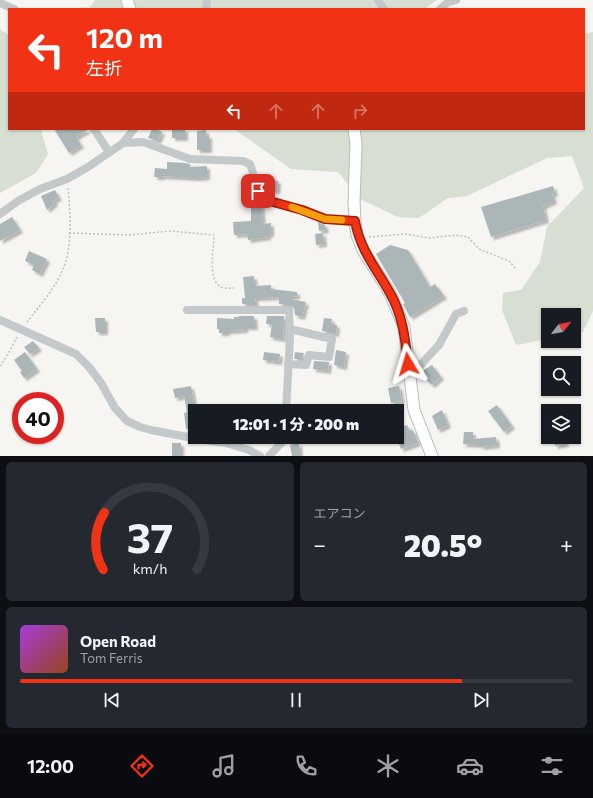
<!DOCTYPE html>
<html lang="ja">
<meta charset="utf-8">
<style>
body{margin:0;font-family:Commissioner,"Noto Sans JP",sans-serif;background:#242831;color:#f1f3f6;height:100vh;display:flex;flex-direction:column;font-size:15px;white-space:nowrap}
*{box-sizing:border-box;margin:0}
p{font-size:13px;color:#9ea1a6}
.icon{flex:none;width:22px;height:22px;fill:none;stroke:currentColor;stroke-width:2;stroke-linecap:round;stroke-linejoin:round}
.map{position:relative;height:456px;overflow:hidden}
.details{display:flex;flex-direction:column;gap:6px;padding:6px;background:#0d0f14;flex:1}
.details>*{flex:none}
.hud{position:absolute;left:8px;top:8px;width:577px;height:122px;border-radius:0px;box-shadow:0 1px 3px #0004;background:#f23215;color:#fff;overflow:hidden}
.needle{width:26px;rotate:59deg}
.tools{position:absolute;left:541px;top:308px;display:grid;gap:8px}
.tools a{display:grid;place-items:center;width:40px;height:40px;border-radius:0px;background:#171b24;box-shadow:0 1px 3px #0004;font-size:20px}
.speed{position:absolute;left:12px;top:392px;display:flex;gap:8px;font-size:20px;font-weight:700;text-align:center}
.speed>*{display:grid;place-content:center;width:52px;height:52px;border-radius:50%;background:#171b24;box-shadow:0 1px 3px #0004;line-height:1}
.speed .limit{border:6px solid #d22;background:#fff;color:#111}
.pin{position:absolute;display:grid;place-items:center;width:34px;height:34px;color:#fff;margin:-17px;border-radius:8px;box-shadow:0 2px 6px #0006}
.me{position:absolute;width:44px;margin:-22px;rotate:353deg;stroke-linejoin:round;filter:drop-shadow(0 0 3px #0008)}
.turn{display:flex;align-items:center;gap:14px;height:84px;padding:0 12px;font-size:18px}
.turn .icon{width:52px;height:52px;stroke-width:2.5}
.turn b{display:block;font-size:28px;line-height:34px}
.lanes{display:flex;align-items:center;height:38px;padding:0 12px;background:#0003;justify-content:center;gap:20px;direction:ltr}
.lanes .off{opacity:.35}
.big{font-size:30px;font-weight:800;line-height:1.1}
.details .widget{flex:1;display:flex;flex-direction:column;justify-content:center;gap:6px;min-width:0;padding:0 14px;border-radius:6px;background:#242831}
.details .dial{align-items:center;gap:0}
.dial svg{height:104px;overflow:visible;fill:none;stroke:#363941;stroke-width:7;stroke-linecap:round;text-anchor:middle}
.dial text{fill:#f1f3f6;stroke:none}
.song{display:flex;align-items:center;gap:12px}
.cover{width:48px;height:48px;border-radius:6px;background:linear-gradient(135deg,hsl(280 70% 55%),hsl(20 70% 35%))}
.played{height:4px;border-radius:2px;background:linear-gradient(90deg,#f23215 80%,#363941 80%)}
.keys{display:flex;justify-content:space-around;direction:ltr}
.heat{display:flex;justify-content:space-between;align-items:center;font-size:22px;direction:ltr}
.details .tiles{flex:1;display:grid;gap:6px;grid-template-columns:1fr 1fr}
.widget:last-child{grid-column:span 2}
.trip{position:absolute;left:188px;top:404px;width:216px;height:40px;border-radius:0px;background:#171b24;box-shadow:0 1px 3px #0004;font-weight:800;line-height:40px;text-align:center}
.tabs{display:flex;height:64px;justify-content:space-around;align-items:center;background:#090b0e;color:#9ea1a6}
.tabs .icon{width:28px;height:28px}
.tabs .active{color:#f23215}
.tabs b{font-size:18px;color:#f1f3f6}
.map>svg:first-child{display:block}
.green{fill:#d7ded2}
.building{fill:#abb6b9;filter:url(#shadow)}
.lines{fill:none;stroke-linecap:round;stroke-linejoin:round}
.secondary-casing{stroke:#b7bdc1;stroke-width:13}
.path{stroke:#bec1c3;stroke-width:1.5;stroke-dasharray:2 2;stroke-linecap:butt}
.street{stroke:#c3c8ca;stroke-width:8}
.secondary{stroke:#fff;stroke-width:11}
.route-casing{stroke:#9d200e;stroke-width:10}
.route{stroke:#f23215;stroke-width:7}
.slow{stroke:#f59e0b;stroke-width:7}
</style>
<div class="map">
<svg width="593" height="456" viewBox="0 0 593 456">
<defs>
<filter id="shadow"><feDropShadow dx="3" dy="3" stdDeviation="1" flood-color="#0004"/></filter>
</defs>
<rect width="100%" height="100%" fill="#f6f5f1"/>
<!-- green -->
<g class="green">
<polygon points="95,0 437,0 424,9 89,9"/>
<polygon points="0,29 9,35 9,129 42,129 42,134 48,154 36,173 0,193"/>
<polygon points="593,32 593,311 583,332 574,334 574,315 548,315 548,339 516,345 502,310 503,293 521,290 540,262 547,227 584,188 572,156 547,158 467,196 448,198 419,218 398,217 360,199 338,172 291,169 234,129 584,129 584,34"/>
</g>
<!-- building -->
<g class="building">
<polygon points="54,129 89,129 76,137 81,145 69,153"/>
<polygon points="152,129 156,129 162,132 158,141 148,138"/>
<rect x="172" y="129" width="13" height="9"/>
<polygon points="206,130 206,136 209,135 209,150 197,150 197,131"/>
<polygon points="167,162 185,163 190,164 190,167 207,166 207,177 196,178 162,176 162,177 154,177 155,168 167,169"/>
<polygon points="269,179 278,181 277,191 267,189"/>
<polygon points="553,186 555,193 552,194 554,201 543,206 546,220 491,237 481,207"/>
<polygon points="55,190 59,198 54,200 55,203 47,210 41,196"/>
<polygon points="261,202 263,224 271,223 271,234 268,234 268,237 248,240 247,234 234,235 233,222 251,221 251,203"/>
<polygon points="12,217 20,230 0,241 0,224"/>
<polygon points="318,222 325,225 326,230 319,231"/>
<polygon points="323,233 324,244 316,245 315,234"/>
<polygon points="390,245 408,250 430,287 435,284 444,296 410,317 403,304 405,303 376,254"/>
<polygon points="29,251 47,259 40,274 32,270 34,265 25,261"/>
<polygon points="254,276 255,286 271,285 271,289 297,292 297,296 291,297 291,299 306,302 302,317 295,315 294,307 291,305 279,304 279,297 255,298 256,304 242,304 242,298 245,298 243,277"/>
<polygon points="239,316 254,316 255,327 245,327 245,330 227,331 227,333 219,333 219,329 217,329 217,318 234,319 234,317 239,317"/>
<polygon points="267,316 284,316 283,339 270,337 272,324 266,324"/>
<polygon points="95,318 105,318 105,332 96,332"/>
<polygon points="324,318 332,319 331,324 337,325 336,334 322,331"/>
<polygon points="33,341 39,348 30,354 24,347"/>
<polygon points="336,350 346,352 344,367 334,365"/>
<polygon points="25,352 37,369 24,378 20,372 22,371 14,360"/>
<polygon points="264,352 280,354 279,362 263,360"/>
<polygon points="295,352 304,353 302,359 294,359"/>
<polygon points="314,361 329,362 328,371 313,369"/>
<polygon points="432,365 441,377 432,385 423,377 424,370"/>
<polygon points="191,386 194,403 193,404 195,428 186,429 184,413 187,412 184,396 175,398 173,389"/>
<polygon points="399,386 402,401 391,403 388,388"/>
<polygon points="497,405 512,426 504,432 488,411"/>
<polygon points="442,410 448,425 438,430 432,416"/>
<polygon points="407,425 410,431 413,430 418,443 401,449 397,438 397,428"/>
<polygon points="464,432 473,432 473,439 496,437 497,445 481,447 481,445 463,444"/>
<polygon points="554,437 564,437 566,444 555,446"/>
<rect x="172" y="443" width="9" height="13"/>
<polygon points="299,443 300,456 292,456 290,445"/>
</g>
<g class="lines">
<!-- secondary casing -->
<g class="secondary-casing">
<g id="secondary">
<polyline points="127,0 130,9"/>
<polyline points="354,129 356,144 354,201 355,221 357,235 363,250 390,293 404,327 414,410 432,456"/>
</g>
</g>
<!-- path -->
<g class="path">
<path d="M 69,233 L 129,235 L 170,231 L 214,235 C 214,248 207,280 221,287 C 224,289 230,288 234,288"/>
<polyline points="369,237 405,234 430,238 456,235 468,237 479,249 509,261 516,269"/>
<path d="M 27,322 C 39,306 55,289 63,269 C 73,247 70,210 68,187"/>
<polyline points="0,366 7,356 17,337"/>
</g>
<!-- street -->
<g class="street">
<polyline points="378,0 384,9"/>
<polyline points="0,3 14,9"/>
<polyline points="206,9 207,0"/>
<polyline points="440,9 448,2 456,0"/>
<polyline points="94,129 109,152"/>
<polyline points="123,143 143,142 190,159 243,161 250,164 259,191 266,200 302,210 325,219 355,221"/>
<polyline points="0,214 18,201 40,189 67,179 88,167 123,143 134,129"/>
<polyline points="187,310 289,310 290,338 286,411"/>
<polyline points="0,320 76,354 89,367 101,383 115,408 127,421 140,427 151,430 198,439 226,443 249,450 260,456"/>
<polyline points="288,364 306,365 309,355 329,357 332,339 290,329"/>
<polyline points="410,376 439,345 456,314 464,311"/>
<polyline points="269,456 284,440 284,437"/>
</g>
<!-- secondary -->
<use href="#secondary" class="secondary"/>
</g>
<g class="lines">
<!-- route casing -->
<g class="route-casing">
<path id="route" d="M 258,191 L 266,200 L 302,210 L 325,219 L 355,221 C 360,250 376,268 390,293 C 403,316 405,338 408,364"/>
</g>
<!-- route -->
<use href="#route" class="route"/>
<!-- slow -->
<polyline class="slow" points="292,207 325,219 342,220"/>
</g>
</svg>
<div class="tools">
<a><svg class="needle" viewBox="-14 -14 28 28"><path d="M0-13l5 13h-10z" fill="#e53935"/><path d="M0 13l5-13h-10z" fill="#9ea1a6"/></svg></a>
<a><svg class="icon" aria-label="search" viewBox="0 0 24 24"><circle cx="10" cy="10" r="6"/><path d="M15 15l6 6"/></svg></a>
<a><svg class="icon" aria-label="layers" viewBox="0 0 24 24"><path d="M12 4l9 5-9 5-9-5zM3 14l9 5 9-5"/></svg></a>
</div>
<div class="speed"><div class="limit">40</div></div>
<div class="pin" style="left:258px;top:191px;background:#d93025"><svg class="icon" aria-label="arrive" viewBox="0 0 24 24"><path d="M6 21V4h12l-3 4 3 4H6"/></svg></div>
<svg class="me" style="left:408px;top:364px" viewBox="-20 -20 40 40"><path d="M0-17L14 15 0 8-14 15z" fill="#f23215" stroke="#fff" stroke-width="4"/></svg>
<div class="trip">12:01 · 1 分 · 200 m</div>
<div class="hud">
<div class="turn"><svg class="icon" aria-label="left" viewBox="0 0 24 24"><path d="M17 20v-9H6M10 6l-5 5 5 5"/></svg><div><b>120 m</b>左折</div></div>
<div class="lanes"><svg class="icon" aria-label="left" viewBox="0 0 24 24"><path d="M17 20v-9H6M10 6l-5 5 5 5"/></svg><svg class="icon off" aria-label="ahead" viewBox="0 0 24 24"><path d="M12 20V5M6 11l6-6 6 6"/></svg><svg class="icon off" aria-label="ahead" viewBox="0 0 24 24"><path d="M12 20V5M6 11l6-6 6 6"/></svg><svg class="icon off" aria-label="right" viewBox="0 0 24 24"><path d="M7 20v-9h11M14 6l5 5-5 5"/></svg></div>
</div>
</div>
<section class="details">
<div class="tiles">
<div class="widget dial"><svg viewBox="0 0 100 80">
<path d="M14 69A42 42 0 1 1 86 69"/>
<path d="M14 69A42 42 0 0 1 15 25" stroke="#f23215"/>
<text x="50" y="56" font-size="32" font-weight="700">37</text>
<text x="50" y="72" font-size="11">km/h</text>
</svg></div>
<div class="widget"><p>エアコン</p>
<div class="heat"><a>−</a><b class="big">20.5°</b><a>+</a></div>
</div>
<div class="widget">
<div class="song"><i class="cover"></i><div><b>Open Road</b><p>Tom Ferris</p></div></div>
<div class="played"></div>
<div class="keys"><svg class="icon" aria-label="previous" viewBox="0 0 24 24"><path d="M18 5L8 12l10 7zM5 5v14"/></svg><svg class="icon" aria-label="pause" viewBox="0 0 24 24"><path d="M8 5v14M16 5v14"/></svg><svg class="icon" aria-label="next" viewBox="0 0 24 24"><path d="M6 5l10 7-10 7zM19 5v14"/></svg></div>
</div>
</div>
</section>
<nav class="tabs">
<b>12:00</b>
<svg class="icon active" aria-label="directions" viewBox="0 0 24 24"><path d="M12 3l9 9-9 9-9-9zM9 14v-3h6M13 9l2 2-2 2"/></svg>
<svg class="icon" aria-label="music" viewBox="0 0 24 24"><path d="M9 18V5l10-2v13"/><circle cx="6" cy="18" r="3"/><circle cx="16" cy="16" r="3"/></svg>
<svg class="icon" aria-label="phone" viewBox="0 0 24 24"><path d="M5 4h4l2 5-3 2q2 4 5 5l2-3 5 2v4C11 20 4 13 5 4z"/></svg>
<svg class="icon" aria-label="climate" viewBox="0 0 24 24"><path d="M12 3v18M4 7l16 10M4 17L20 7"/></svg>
<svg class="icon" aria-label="car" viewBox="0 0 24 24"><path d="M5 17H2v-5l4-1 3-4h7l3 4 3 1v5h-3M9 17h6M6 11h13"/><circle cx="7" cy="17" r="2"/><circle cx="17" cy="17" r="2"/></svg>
<svg class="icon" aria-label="filters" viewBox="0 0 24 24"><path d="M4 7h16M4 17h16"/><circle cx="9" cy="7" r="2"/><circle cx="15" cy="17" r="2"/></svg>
</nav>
